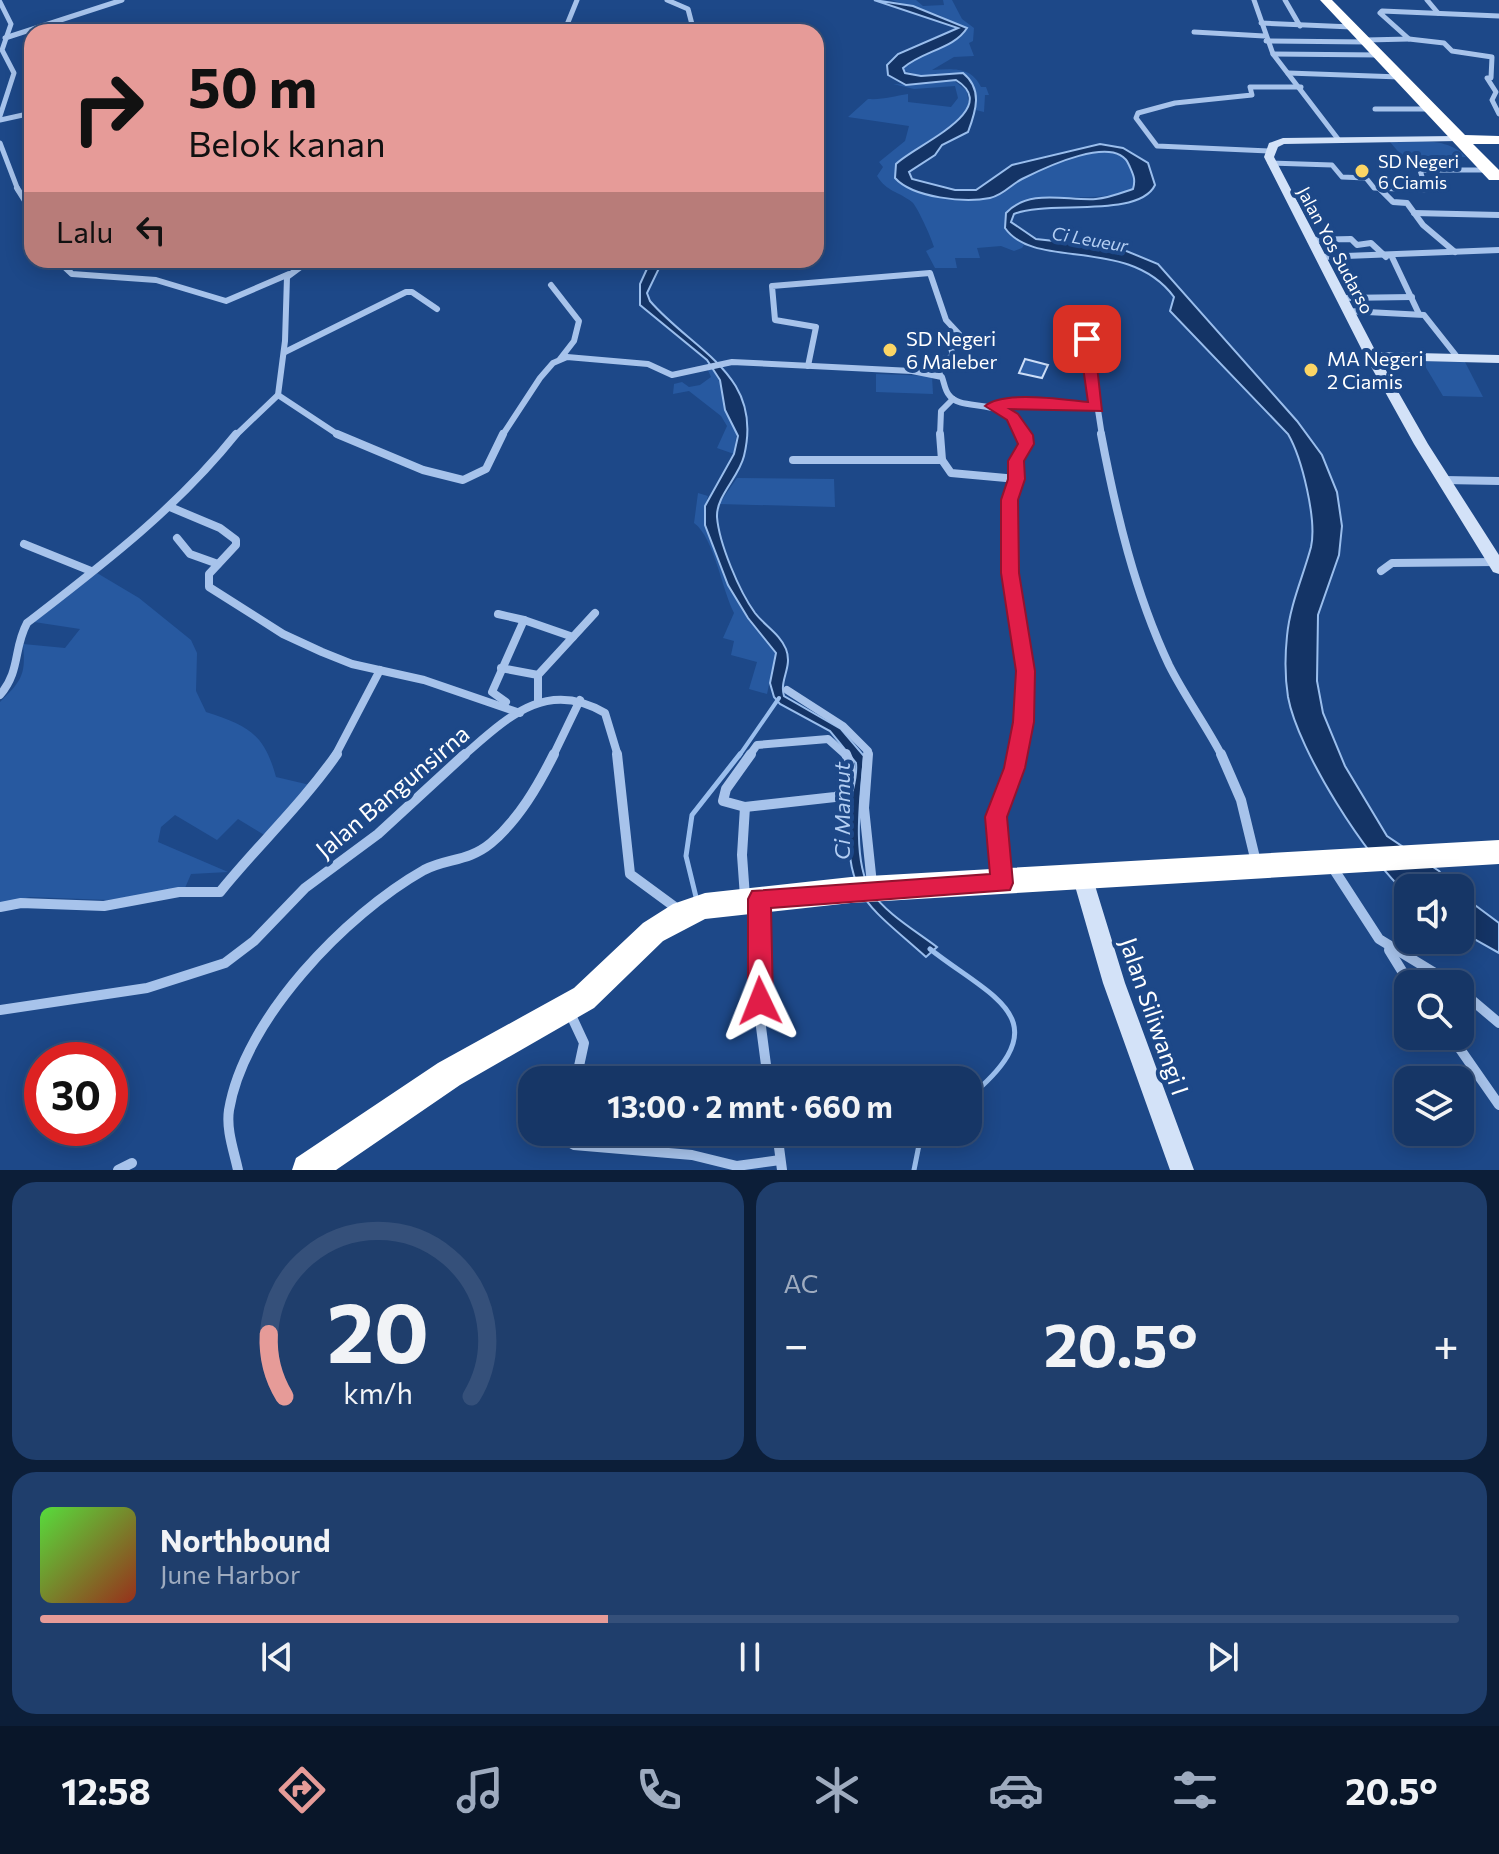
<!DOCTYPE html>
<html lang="id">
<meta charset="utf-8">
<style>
body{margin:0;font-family:Commissioner,sans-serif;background:#1f3e6c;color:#f1f3f6;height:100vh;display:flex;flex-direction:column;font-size:30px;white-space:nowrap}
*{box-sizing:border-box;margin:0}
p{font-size:26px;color:#9eabbf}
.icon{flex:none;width:44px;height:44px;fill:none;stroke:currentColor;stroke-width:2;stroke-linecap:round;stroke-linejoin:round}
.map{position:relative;height:1170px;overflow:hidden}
.details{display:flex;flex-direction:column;gap:12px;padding:12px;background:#0c1e38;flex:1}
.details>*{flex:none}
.hud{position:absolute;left:24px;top:24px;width:800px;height:244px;border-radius:24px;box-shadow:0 4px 20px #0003,0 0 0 2px #35507a;background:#e69b98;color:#111;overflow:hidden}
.tools{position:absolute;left:1394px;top:874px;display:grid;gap:16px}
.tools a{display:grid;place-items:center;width:80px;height:80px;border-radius:16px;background:#163666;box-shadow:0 4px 20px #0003,0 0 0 2px #35507a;font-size:40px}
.speed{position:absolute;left:24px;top:1042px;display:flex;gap:16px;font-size:40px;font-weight:700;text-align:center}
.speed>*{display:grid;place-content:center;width:104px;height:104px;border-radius:50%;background:#163666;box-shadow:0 4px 20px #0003,0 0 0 2px #35507a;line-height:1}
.speed .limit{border:12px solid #d22;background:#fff;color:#111}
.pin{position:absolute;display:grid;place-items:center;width:68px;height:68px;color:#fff;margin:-34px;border-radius:16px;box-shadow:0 4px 12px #0006}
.me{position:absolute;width:88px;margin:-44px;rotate:358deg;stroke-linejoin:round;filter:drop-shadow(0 0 6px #0008)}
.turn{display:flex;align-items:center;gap:28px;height:168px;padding:0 32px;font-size:36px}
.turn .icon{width:104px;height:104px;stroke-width:2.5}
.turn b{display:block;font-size:56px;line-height:68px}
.then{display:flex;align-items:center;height:76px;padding:0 32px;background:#0003;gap:16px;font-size:30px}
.big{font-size:60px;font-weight:700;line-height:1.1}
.details .card{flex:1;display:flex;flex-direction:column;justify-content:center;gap:12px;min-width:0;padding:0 28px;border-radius:24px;background:#1f3e6c}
.details .dial{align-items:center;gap:0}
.dial svg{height:208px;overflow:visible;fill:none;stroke:#35507a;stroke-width:7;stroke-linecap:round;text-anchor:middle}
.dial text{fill:#f1f3f6;stroke:none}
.song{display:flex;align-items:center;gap:24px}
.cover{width:96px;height:96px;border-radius:12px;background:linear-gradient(135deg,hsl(110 70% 55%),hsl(10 70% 35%))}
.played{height:8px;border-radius:4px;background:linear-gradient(90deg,#e69b98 40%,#35507a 40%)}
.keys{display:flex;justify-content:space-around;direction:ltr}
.heat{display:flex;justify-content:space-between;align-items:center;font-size:44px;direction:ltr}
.details .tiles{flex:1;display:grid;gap:12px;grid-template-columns:1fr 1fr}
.card:last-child{grid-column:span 2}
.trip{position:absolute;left:518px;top:1066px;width:464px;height:80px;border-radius:24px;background:#163666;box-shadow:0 4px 20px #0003,0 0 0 2px #35507a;font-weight:700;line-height:80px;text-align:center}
.tabs{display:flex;height:128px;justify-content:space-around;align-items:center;background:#091629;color:#9eabbf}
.tabs .icon{width:56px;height:56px}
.tabs .selected{color:#e69b98}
.tabs b{font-size:36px;color:#f1f3f6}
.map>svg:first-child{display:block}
.green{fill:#2759a0}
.water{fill:#143466;stroke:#9abeed;stroke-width:2}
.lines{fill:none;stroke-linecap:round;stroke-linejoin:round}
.stream-far1{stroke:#9abeed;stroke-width:4}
.stream{stroke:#9abeed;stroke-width:5}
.building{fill:#2d5ea5;stroke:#ccdef8;stroke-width:2}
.street-far3{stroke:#a7c3eb;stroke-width:5}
.street-far2{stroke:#a7c3eb;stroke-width:6}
.street-far1{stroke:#a7c3eb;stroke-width:8}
.street{stroke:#a7c3eb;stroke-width:10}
.secondary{fill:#d3e2f8;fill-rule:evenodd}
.highway{fill:#fff;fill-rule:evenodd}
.route{fill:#e11d48;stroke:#92132f;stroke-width:2}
.poi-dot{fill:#fbd565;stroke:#1d4888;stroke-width:3}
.labels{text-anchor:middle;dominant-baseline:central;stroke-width:8;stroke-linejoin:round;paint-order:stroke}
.far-poi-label{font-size:18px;fill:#fff;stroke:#1d4888;text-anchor:start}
.far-water-label{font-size:18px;font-style:italic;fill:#b3cef3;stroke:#1d4888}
.far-street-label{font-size:18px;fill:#fff;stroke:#1d4888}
.poi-label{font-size:20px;fill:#fff;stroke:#1d4888;text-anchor:start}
.water-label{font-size:22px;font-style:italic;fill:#b3cef3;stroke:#1d4888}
.near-street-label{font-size:24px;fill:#fff;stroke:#1d4888}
</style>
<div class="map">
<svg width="1499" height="1170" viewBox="0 0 1499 1170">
<rect width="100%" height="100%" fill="#1d4888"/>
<!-- green -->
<g class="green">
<path d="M 891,0 L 916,0 L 923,6 L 944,5 L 943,0 L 952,0 L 962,19 L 974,28 L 973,41 L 969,43 L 974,56 L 954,57 L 932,70 C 952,69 971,66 981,87 L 986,87 L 989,95 L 985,95 L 984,112 L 976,110 L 975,91 L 963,73 L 921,76 L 902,70 C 918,49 949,50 967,30 L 939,15 Z"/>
<path d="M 952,79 L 967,91 L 969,108 L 956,123 L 901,159 L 904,186 C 927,194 980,204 1002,194 C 1007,192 1012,185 1017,182 C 1037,168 1116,134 1129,165 C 1133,174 1136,179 1133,189 C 1093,207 1033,185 1006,213 L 1007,231 L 1024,245 L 1022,248 L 1014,251 L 1001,246 L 977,248 L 980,258 L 955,258 L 957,268 L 935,268 L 926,251 L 934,247 C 932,239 917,206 912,202 C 898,191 887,192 877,176 L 883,167 L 879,162 L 905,141 L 909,126 L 848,117 L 868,99 C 883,100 894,96 908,94 L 908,102 L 951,107 L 958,98 L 955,86 L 914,89 L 893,84 L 912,85 Z"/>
<path d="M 1390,142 C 1416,142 1447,136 1466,157 L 1402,156 Z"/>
<polygon points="1422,361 1465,362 1483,397 1443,396"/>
<polygon points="712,367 725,393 726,414 737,428 734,454 717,448 727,426 721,416 689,391 673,394 674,384 682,382 689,387 700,385 711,377 707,368"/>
<polygon points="876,374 932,376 933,394 876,392"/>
<polygon points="737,478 834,479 835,507 719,504"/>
<path d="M 698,493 L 708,496 C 700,518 718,566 729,586 C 742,610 765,629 776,653 L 767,694 L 749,689 L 757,662 L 731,655 L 734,641 L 723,638 L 734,613 C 722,590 714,537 694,523 Z"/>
<path d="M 97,573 L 139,598 L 191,640 L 197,653 L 196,691 L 206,712 C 248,726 264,733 276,777 L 310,785 L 266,836 L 238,819 L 217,840 L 175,815 L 161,827 L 158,842 L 228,872 L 191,874 L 185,888 L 108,900 L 30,897 L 0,904 L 0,702 C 22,680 26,675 23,644 L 65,648 L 80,629 L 34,622 Z"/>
</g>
<!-- water -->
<g class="water">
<path d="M 874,0 L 913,6 L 967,28 C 954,49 922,51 903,68 L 905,73 L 921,76 L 963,73 C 983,89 976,111 968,132 L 942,145 L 935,155 L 909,172 L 912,179 L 955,190 L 976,190 L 1012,165 L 1100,144 L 1123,148 L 1148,163 L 1155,185 C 1139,219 1046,200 1014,214 L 1011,222 L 1036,239 L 1119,248 L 1158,264 L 1297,421 L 1322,455 L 1337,492 L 1342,526 L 1339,555 L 1318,615 L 1317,681 L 1323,713 L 1345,766 L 1387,836 L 1439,871 L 1453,888 L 1408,888 L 1408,895 C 1367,859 1298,751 1288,697 C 1285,678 1285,655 1287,636 C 1290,604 1303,577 1311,547 C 1317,520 1302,458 1288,434 L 1170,311 L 1174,297 C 1128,235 1035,271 1005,228 L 1006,213 C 1030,188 1066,201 1096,199 C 1109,198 1121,193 1133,189 C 1136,179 1133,174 1129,165 C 1116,133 1044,168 1022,179 C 1010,185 1004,195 990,198 C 965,203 913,198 895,178 L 896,164 C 913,146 1004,110 956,80 L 906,85 L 888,75 L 887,65 L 898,54 L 958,28 Z"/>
<path d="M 651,260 L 663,260 L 647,293 L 650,301 C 694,352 764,374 744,456 C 739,477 716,496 717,517 C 719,543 739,591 755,613 C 765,626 780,634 786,649 C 793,667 779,680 784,696 L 841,729 L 864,756 C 861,792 851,860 871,891 C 885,913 916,931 937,947 L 926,957 C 867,904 845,898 849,812 C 850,794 858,780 856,763 L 830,731 L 780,704 L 774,697 L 770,683 L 776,653 L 748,618 L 728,585 L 705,525 L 705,506 L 734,454 L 738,436 L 725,410 L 720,380 L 707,360 L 640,305 L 640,284 Z"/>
<polygon points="1460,894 1499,923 1499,953 1460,931"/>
</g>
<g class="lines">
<!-- stream-far1 -->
<polyline class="stream-far1" points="739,756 779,698"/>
<!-- stream -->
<g class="stream">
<polyline points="696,897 686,856 692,815 740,754"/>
<path d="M 930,949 C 992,998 1064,1019 968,1098"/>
<polyline points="914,1170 920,1140 928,1132"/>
</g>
</g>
<!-- building -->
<polygon class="building" points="1025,359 1048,365 1042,378 1019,373"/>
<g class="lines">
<!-- street-far3 -->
<g class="street-far3">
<polyline points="667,0 688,9 694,32"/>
<polyline points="1254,0 1273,54 1338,139"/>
<polyline points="1285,0 1300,26"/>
<polyline points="1427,0 1438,13"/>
<polyline points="0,2 11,24 2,50 14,73 0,116"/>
<polyline points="1261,23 1352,27"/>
<polyline points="564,32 577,0"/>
<polyline points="1194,32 1264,36"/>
<polyline points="5,38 122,0"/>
<polyline points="1409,39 1444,43 1452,51 1492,57 1491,78 1487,78 1496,92 1492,100 1499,114"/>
<polyline points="1366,40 1409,39 1380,13 1382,11 1499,16"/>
<polyline points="1266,41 1368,42"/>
<polyline points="1273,54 1380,55"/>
<polyline points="1288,73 1400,77"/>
<polyline points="1375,109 1430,109"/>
<polyline points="0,120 32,113"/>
<polyline points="0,143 18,190"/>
<polyline points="1269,151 1157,146 1136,118 1138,113 1175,103 1252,95 1250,87 1301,87"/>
<polyline points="1270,163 1332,165 1342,177 1366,178 1374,188 1426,190 1420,170 1483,170"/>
<polyline points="1379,188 1381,190"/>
</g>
<!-- street-far2 -->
<g class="street-far2">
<polyline points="17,188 32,212"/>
<polyline points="1379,188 1393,202 1407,203 1423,225 1455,252"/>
<polyline points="1385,188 1426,188"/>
<polyline points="1414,213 1499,215"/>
<polyline points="1310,240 1351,239 1357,245 1371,243 1386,257"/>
<polyline points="1320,257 1499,250"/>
<polyline points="1392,257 1419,314"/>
<polyline points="57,260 72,274 156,280 226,301 289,274"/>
<polyline points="368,260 376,264"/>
<polyline points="551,285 579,321 574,341 560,359"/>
<polyline points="1342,298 1412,297"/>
<polyline points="1348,311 1424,315 1458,358"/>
<polyline points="1087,339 1102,436"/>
<polyline points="285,352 406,292 412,292 437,309"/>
<polyline points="808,366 816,327 775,320 772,286 930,273 946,320 959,334 950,342 953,357 938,360 940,375"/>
<polyline points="278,395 340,436"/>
<polyline points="994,406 1023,402 1097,407"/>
<polyline points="235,436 278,395 285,341 287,277 310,260"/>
<path d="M 502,436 L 540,378 L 553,363 L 567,357 L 648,364 L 672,375 L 732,362 L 912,371 L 942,377 C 944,382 945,391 949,395 C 962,414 1009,393 1024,436"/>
<polyline points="940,436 941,411 953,399"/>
</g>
<!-- street-far1 -->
<g class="street-far1">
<polyline points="337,434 423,470 463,480 486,469 503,434"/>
<path d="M 1101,434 C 1116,513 1135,593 1169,665 C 1185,697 1206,725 1222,756"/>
<polyline points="793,460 942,460 940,434"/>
<polyline points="942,460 951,473 1017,479"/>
<polyline points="1444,480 1499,481"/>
<polyline points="170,507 220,528 236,540 236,545 209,574 209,587 283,634 322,652 352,664 424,680 520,713"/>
<polyline points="177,538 190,554 218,564"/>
<polyline points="24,544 91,571"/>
<polyline points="1381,571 1392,563 1496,562"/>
<polyline points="498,614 524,620"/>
<polyline points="501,668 538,675"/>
<polyline points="787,690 843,726 868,751 868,756"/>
<path d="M 0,695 C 21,670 13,649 27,623 C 102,565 176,509 236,434"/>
<polyline points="506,702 492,692 524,620 573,637"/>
<polyline points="538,703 538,675 595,613"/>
<polyline points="335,756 380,670"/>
<path d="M 463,756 C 507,718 546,678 605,713 L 618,756"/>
<polyline points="553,756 580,700"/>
<polyline points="749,756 757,745 828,739 847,756"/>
<polyline points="1017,756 1025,671 1009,546 1010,500 1017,479 1016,461 1026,444 1023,434"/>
</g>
<!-- street -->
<g class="street">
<polyline points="617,754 630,874 679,910"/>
<path d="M 751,754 L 726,789 L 723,801 L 745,807 L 835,797 L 847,792 C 852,778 852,767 846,754"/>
<polyline points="868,754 864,808 872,884"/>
<polyline points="1221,754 1241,800 1256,862"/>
<polyline points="745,807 742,855 745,897"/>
<polyline points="1331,865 1379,939 1453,984"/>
<polyline points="1001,878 996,817 1017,754"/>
<polyline points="759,905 761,1027 768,1080"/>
<path d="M 0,907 L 21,903 L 104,906 L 179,892 L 220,892 C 258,845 302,804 337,754"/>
<polyline points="1389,950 1410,984"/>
<polyline points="1460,990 1499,1023"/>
<polyline points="0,1010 147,988 225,963 254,941 305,888 378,834 465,754"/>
<polyline points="570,1013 584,1043 576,1080"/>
<polyline points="1451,1036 1499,1105"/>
<polyline points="564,1132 565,1140 574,1145 692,1155 737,1166 780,1160"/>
<polyline points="777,1132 782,1170"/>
<polyline points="118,1170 132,1163"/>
<path d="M 238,1170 C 234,1151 226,1130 229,1110 C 244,1019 346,914 424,870 C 447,858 468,862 491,843 C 519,819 538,786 554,754"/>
</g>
<!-- secondary -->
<g class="secondary">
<polygon points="1454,136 1458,137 1458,141 1284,144 1278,147 1274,157 1376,352 1499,355 1499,363 1380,360 1428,444 1499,555 1499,574 1493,572 1414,444 1364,354 1264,157 1269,143 1283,138"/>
<polygon points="1083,870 1090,873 1093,879 1125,983 1194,1170 1170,1170 1103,983 1073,879 1076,873"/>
</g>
<!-- highway -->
<g class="highway">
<polygon points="1320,0 1332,0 1465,135 1499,136 1499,144 1473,144 1499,170 1499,180 1489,180"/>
<polygon points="1499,840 1499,864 851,903 705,919 663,941 594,1008 460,1085 336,1170 292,1170 296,1158 438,1063 574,988 643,923 673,904 705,893 851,877"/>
</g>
</g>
<!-- route -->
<path class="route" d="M 1087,335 L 1094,339 L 1102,411 L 1010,409 L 1018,414 L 1033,435 L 1034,444 L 1024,461 L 1025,479 L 1018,500 L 1019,573 L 1035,671 L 1034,722 L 1025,768 L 1007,817 L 1013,883 L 1010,890 L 771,908 L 773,1001 L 769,1010 L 760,1013 L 752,1010 L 748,1001 L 748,899 L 752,891 L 990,874 L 985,817 L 1004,768 L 1013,722 L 1016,671 L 1001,573 L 1001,500 L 1008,479 L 1008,461 L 1018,444 L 1007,420 L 985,406 C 1004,390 1064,400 1088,402 L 1079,339 Z"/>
<!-- markers -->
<g class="poi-dot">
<circle cx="1362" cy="171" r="8"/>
<circle cx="890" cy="350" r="8"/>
<circle cx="1311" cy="370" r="8"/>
</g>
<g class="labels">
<!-- far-poi labels -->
<g class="far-poi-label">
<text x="1378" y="161">SD Negeri<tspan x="1378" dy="21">6 Ciamis</tspan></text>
</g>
<!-- far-water labels -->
<g class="far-water-label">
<text transform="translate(1090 239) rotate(10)">Ci Leueur</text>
</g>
<!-- far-street labels -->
<g class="far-street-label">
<text transform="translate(1336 250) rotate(62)">Jalan Yos Sudarso</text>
</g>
<!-- poi labels -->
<g class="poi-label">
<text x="906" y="338">SD Negeri<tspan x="906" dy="23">6 Maleber</tspan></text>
<text x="1327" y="358">MA Negeri<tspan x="1327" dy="23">2 Ciamis</tspan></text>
</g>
<!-- water labels -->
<g class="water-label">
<text transform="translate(841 811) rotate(-90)">Ci Mamut</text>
</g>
<!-- near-street labels -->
<g class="near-street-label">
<text transform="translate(392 791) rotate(-40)">Jalan Bangunsirna</text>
<text transform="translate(1155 1016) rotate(71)">Jalan Siliwangi I</text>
</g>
</g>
</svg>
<div class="tools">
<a><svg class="icon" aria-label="sound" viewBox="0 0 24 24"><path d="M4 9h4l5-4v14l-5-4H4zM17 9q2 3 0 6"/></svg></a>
<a><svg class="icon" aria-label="search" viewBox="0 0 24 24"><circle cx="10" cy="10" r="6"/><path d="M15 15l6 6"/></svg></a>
<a><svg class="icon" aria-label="layers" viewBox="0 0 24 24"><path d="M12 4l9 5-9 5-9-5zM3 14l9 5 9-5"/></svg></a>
</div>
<div class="speed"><div class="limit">30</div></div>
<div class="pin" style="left:1087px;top:339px;background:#d93025"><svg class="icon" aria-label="arrive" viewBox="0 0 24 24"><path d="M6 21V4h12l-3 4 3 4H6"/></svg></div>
<svg class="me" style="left:760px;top:1001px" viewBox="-20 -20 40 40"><path d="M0-17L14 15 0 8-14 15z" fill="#e11d48" stroke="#fff" stroke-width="4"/></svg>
<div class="trip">13:00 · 2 mnt · 660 m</div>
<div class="hud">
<div class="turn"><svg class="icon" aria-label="right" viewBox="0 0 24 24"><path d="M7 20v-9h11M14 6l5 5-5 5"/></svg><div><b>50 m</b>Belok kanan</div></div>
<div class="then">Lalu<svg class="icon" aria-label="left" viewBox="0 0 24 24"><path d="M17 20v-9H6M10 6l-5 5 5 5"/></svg></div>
</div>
</div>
<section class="details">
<div class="tiles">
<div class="card dial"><svg viewBox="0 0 100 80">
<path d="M14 69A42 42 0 1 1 86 69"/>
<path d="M14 69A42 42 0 0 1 8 45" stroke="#e69b98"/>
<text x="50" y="56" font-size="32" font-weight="700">20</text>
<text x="50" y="72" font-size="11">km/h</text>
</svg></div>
<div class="card"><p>AC</p>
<div class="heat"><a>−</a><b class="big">20.5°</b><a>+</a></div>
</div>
<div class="card">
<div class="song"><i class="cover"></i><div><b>Northbound</b><p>June Harbor</p></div></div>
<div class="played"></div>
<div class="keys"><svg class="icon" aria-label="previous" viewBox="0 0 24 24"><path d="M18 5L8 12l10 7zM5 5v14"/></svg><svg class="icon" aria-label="pause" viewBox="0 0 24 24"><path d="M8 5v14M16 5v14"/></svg><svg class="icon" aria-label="next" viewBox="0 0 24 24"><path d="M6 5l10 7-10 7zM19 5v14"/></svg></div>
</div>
</div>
</section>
<nav class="tabs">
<b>12:58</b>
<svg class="icon selected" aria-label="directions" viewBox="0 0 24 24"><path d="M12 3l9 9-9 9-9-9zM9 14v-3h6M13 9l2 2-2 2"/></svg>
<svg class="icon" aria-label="music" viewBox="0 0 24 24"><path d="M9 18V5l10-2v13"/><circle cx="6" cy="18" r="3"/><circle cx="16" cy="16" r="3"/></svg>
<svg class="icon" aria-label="phone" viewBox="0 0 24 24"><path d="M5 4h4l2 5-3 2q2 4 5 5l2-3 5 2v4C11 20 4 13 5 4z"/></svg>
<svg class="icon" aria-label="climate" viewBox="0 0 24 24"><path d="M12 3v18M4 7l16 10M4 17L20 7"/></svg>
<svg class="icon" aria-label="car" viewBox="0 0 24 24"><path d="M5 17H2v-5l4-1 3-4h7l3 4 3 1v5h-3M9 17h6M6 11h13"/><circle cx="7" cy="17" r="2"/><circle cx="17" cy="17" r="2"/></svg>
<svg class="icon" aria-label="filters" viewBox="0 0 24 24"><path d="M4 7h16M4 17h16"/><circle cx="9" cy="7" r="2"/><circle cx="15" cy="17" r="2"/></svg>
<b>20.5°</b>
</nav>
